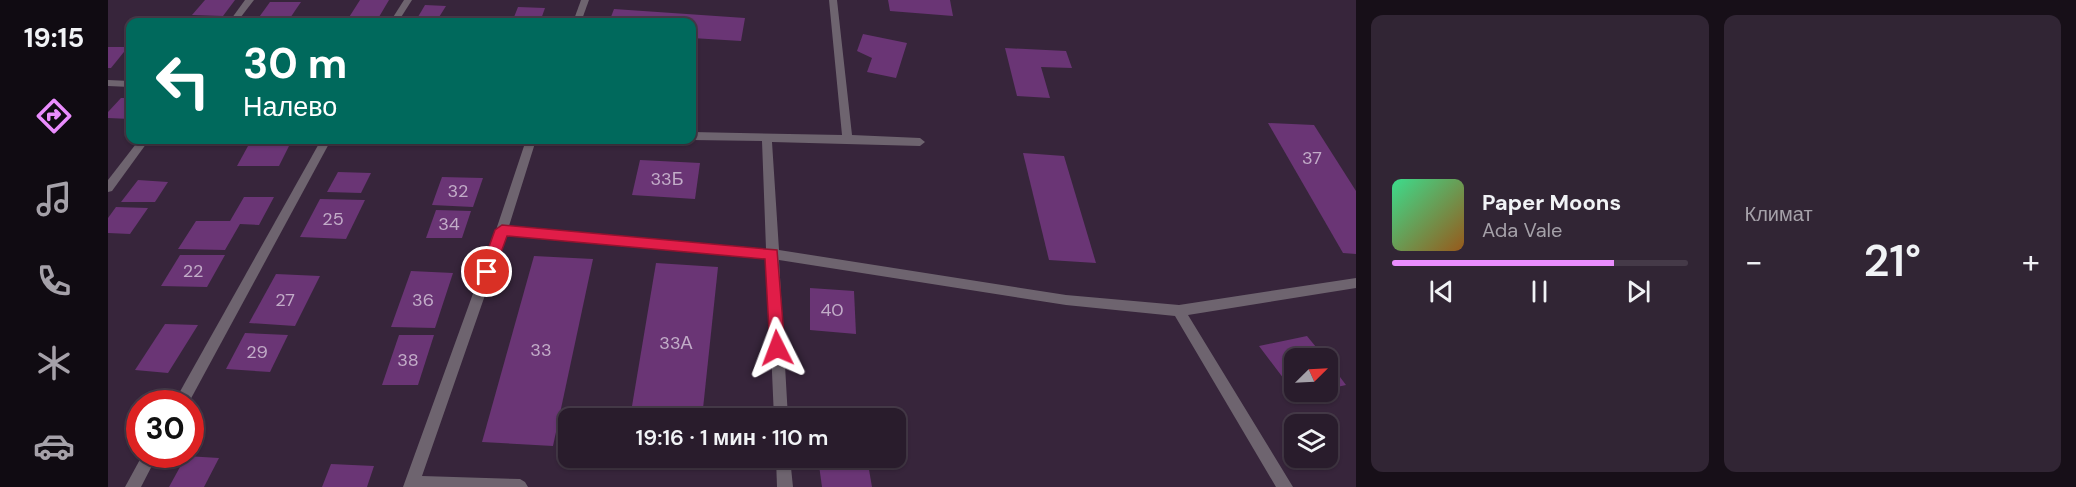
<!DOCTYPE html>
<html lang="ru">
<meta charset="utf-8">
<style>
body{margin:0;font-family:"DM Sans",sans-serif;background:#312534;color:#f1f3f6;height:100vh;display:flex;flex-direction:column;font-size:22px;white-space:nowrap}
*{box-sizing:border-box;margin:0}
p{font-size:20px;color:#a5a1a9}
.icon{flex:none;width:33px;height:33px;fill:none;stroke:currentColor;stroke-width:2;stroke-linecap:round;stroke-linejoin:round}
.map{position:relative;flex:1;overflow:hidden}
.panel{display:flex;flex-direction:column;gap:15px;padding:15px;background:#170f18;width:720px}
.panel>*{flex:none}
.hud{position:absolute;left:18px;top:18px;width:570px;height:126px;border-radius:12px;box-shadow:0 2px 4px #0004,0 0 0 2px #453a48;background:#00695c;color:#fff;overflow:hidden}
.needle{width:39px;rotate:66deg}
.fabs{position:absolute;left:1176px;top:348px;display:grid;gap:12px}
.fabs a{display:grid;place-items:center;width:54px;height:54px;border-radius:12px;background:#291c2c;box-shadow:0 2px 4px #0004,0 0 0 2px #453a48;font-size:30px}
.speed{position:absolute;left:18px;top:390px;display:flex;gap:12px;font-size:30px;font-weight:700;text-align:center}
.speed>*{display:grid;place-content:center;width:78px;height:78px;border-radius:50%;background:#291c2c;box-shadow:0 2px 4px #0004,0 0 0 2px #453a48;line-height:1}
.speed .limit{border:9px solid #d22;background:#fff;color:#111}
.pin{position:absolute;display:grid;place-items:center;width:51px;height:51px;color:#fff;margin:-26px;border:3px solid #fff;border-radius:50%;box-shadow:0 2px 6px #0007}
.me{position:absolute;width:66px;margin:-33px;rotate:357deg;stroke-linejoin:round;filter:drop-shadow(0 0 4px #0008)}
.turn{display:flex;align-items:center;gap:21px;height:126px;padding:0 18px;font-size:27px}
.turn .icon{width:78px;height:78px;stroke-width:2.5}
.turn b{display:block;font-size:42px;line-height:51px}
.big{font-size:45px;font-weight:600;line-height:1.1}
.panel .card{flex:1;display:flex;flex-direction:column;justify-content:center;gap:9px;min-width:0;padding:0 21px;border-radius:12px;background:#312534}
.song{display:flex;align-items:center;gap:18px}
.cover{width:72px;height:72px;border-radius:9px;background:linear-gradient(135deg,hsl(150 70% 55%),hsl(30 70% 35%))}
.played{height:6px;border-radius:3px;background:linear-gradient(90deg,#ea8dfd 75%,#453a48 75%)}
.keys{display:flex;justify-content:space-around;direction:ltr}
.heat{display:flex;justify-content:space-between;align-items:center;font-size:33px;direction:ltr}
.panel .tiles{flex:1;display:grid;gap:15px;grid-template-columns:repeat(2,1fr)}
.trip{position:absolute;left:450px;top:408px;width:348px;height:60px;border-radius:12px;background:#291c2c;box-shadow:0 2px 4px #0004,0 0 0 2px #453a48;font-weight:600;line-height:60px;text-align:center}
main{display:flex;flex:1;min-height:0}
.dock{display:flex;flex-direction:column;width:108px;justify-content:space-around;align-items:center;background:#100b12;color:#a5a1a9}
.dock .icon{width:42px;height:42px}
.dock .on{color:#ea8dfd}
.dock b{font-size:27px;color:#f1f3f6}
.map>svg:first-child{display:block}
.building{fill:#6a3575}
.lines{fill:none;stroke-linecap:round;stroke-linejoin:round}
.minor{fill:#6e646f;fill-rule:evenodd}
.route{fill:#e11d48;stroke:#92132f;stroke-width:1.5}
.labels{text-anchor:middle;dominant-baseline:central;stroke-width:6;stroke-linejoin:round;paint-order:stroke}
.number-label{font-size:18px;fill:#c2acc8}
</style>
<main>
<nav class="dock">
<b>19:15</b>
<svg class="icon on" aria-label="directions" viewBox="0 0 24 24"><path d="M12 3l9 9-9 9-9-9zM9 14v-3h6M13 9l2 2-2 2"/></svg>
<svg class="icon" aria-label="music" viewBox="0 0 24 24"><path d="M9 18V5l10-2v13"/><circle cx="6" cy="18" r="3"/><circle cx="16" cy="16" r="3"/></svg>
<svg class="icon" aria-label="phone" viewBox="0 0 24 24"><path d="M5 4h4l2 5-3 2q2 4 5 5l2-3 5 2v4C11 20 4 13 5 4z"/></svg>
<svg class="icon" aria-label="climate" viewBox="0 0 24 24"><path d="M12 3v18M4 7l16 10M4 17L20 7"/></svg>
<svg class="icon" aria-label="car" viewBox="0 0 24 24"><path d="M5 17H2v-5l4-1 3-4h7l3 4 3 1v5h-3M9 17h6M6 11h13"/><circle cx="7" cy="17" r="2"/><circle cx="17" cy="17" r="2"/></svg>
</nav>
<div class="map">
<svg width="1248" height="487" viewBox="0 0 1248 487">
<rect width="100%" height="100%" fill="#37253b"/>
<!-- building -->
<g class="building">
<polygon points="97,0 127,0 115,16 84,15"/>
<polygon points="252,0 281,0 268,22 238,22"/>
<polygon points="780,0 842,0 845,16 782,11"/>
<polygon points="162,2 193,2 180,21 149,20"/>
<polygon points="317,5 338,6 328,22 307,22"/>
<polygon points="410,7 437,8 432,22 404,22"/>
<polygon points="506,9 637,18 633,41 584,38 584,22 501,22"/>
<polygon points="755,34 799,43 788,78 759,72 764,58 749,51"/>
<polygon points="0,47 20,47 3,68 0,68"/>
<polygon points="897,48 958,51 964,68 933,67 942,98 909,96"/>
<polygon points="13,98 22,98 22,119 0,118 0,112"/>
<polygon points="1160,123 1206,125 1248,191 1248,254 1235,253"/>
<polygon points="140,146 181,146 171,166 129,166"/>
<polygon points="915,153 956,156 988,263 941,260"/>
<polygon points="532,160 592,163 587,199 524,195"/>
<polygon points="230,172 263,173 253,193 219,192"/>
<polygon points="334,177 375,178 365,207 324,205"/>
<polygon points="30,180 60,182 47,202 13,202"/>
<polygon points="136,197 166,197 151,225 132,224 117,250 70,249 88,221 122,221"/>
<polygon points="212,199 257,200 238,239 192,237"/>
<polygon points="8,207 40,208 22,234 0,233 0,218"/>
<polygon points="328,210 363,211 354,238 318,238"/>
<polygon points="72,255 117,255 99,287 53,286"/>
<polygon points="426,256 485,259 445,446 374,442"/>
<polygon points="548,263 610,267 594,418 522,418"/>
<polygon points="303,271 345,273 327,328 283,327"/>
<polygon points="168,274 212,276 187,326 141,323"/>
<polygon points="702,288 746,291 748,334 702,330"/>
<polygon points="57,324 90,325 60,373 27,370"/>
<polygon points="137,333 180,335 162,372 118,369"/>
<polygon points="291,335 326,335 310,385 274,385"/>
<polygon points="1199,336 1217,358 1186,358 1186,392 1202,393 1188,395 1151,346"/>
<polygon points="1220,361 1238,385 1220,389"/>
<polygon points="78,456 111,458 96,487 61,487"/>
<polygon points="515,458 590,458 589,466 514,460"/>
<polygon points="710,458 759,458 764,487 714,487"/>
<polygon points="223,464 266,466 259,487 214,487"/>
</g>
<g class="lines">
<!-- minor -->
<g class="minor">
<polygon points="137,0 146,0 129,22 121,22"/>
<polygon points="296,0 304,0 290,22 282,22"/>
<polygon points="473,0 481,0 473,22 465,22"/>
<polygon points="721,0 729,0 744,135 812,138 817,142 812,146 664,142 671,250 958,295 1071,305 1248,278 1248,288 1080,315 1185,487 1168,487 1067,316 958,305 671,260 680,418 666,418 659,258 398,235 314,476 412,479 417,482 420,487 295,487 388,230 418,140 428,140 401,226 658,249 654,141 584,140 584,132 734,135"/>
<polygon points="0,80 22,81 22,87 0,86"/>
<polygon points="31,140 41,140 4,191 0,192 0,180"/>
<polygon points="213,140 223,140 80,404 65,404"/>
<polygon points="35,454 50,454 33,487 17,487"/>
<polygon points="668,458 682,458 685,487 669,487"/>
</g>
</g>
<!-- route -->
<polygon class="route" points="394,225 669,250 677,348 675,353 669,355 664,353 662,348 657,259 399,236 386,272 384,276 374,276 372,272 387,230"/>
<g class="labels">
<!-- number labels -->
<g class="number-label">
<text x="1204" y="158">37</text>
<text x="559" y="179">33Б</text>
<text x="350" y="191">32</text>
<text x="225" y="219">25</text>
<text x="341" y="224">34</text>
<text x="85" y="271">22</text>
<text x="177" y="300">27</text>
<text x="315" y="300">36</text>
<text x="724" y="310">40</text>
<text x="568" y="343">33А</text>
<text x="433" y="350">33</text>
<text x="149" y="352">29</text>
<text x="300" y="360">38</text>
</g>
</g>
</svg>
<div class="fabs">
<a><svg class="needle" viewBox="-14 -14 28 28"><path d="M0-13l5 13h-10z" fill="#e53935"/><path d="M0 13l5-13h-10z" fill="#a5a1a9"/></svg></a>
<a><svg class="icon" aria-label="layers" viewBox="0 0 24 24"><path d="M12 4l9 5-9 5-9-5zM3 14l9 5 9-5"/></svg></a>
</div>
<div class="speed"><div class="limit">30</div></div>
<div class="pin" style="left:379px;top:272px;background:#d93025"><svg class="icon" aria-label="arrive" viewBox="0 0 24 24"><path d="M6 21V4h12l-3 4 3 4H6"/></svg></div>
<svg class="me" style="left:669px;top:348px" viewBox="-20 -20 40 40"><path d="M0-17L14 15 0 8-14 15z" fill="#e11d48" stroke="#fff" stroke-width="4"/></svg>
<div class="trip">19:16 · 1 мин · 110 m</div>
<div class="hud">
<div class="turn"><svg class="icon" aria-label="left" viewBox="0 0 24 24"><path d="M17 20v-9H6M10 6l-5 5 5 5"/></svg><div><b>30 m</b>Налево</div></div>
</div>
</div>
<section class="panel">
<div class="tiles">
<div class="card">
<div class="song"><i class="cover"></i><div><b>Paper Moons</b><p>Ada Vale</p></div></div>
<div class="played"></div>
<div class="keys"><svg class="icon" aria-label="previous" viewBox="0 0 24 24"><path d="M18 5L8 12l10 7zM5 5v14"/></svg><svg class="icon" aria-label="pause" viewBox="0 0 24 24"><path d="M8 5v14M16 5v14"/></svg><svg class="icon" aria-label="next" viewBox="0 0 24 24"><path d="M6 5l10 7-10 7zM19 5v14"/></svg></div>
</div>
<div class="card"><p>Климат</p>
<div class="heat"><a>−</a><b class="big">21°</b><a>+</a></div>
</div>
</div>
</section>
</main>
